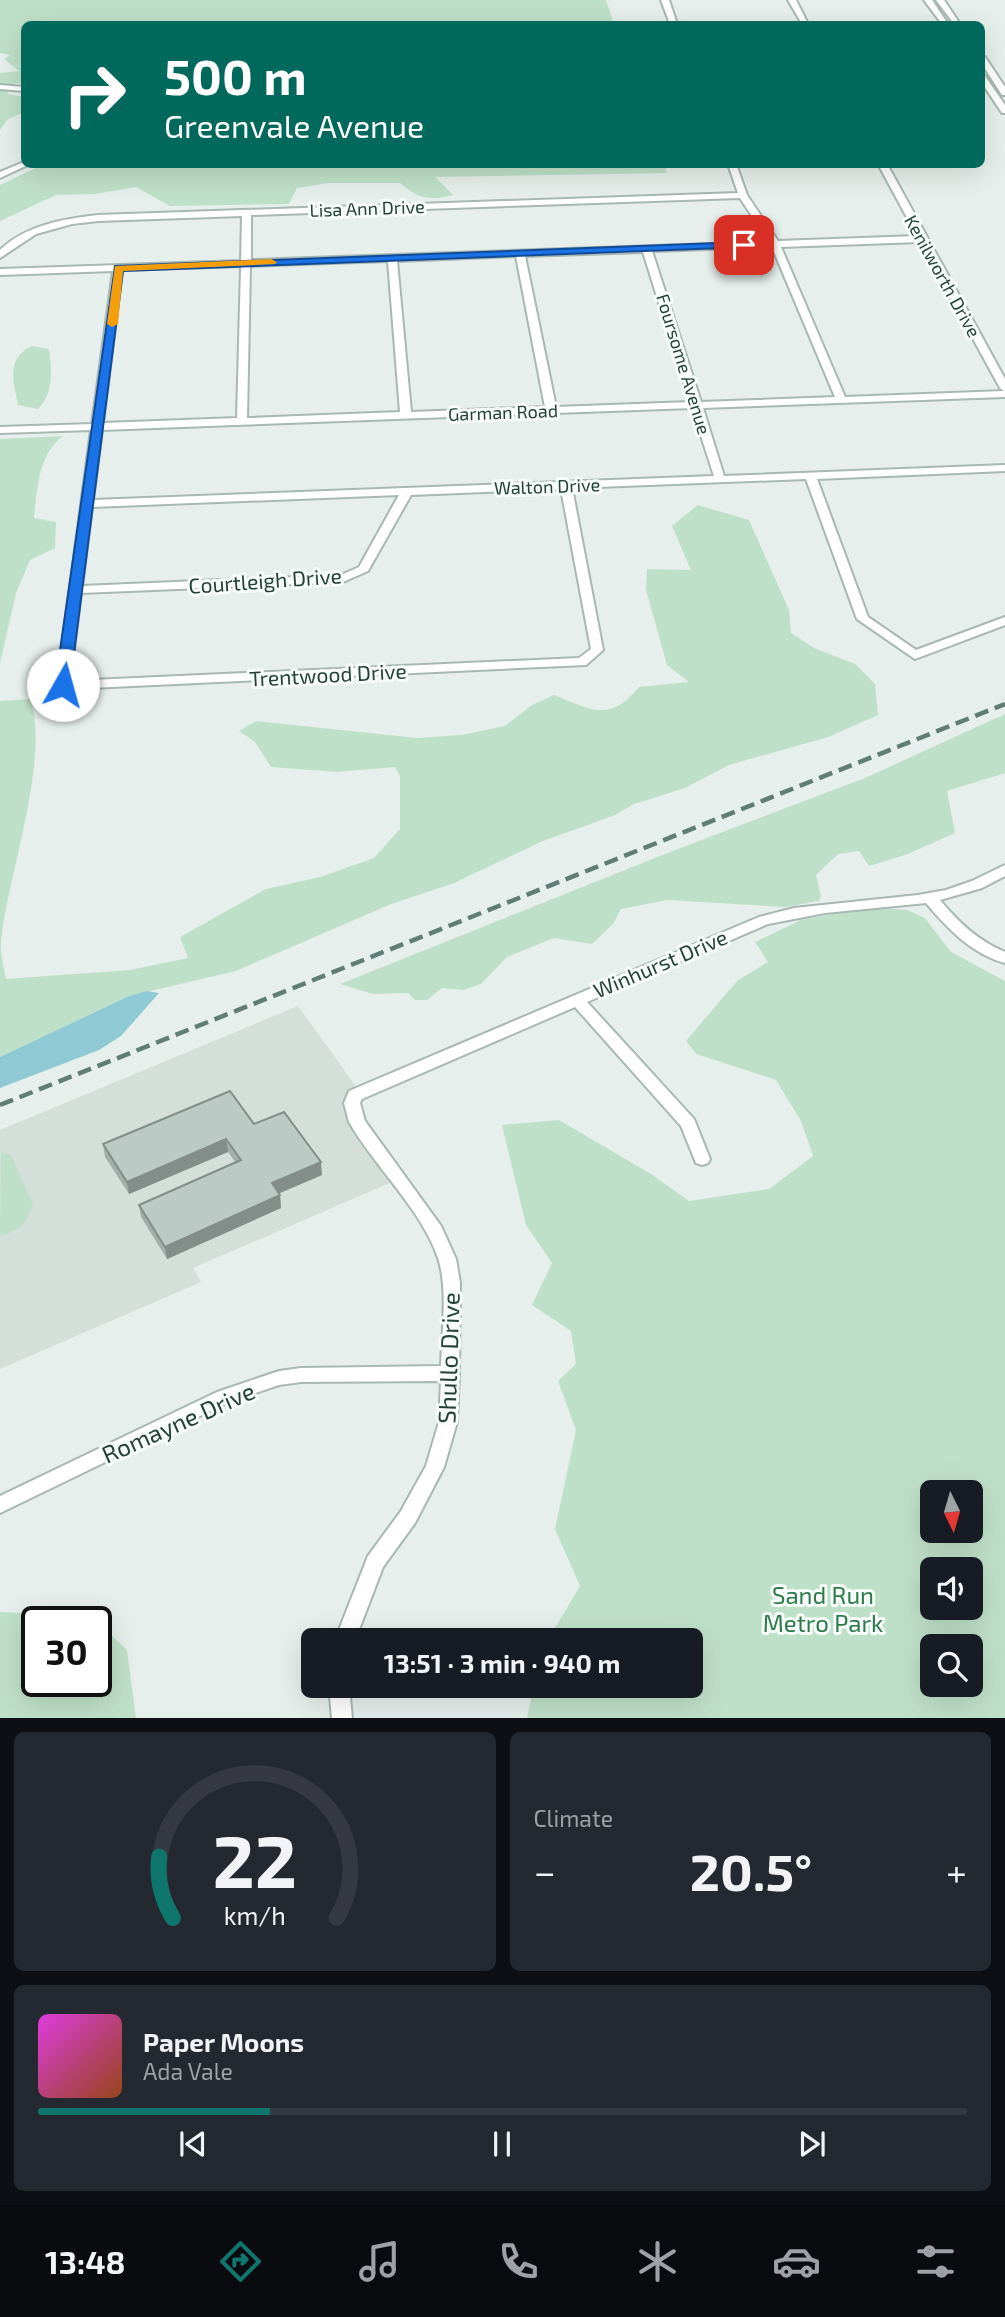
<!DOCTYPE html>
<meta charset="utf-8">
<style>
body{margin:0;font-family:"Exo 2",sans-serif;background:#242831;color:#f1f3f6;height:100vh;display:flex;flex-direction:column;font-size:26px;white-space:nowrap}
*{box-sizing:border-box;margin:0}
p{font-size:23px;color:#9ea1a6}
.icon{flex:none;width:38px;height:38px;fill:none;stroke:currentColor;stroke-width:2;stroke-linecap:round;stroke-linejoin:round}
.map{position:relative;height:1718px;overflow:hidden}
.details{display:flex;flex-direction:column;gap:14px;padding:14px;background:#0d0f14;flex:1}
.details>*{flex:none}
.hud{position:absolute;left:21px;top:21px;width:964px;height:147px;border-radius:10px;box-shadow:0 7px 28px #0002;background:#00695c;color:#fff;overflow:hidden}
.needle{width:46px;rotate:175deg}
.fabs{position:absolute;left:920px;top:1480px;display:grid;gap:14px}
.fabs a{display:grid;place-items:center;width:63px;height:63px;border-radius:10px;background:#171b24;box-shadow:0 7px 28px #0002;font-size:35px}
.speed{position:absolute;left:21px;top:1606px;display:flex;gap:14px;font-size:35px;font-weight:700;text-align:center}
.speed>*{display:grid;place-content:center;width:91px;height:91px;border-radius:50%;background:#171b24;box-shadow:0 7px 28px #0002;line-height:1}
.speed .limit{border:4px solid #111;border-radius:10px;background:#fff;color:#111}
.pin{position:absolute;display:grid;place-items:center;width:60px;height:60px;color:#fff;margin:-30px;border-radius:14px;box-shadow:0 4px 10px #0006}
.me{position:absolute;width:77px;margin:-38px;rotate:7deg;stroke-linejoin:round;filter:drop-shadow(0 0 5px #0008)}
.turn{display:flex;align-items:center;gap:24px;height:147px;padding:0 28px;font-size:32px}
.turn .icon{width:91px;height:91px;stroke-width:2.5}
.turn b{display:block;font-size:49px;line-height:60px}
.big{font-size:52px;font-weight:700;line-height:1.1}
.details .tile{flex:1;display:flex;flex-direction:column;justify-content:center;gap:10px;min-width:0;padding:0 24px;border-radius:10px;background:#242831}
.details .dial{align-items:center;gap:0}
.dial svg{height:182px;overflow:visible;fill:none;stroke:#363941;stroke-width:7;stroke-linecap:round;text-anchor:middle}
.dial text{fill:#f1f3f6;stroke:none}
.song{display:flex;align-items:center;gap:21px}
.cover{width:84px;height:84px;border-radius:10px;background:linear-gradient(135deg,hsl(300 70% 55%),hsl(20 70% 35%))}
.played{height:7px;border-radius:4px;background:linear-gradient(90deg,#0f766e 25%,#363941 25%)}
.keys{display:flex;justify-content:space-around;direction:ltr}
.heat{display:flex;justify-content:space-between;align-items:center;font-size:38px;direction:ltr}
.details .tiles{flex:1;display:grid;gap:14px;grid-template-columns:1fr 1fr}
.tile:last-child{grid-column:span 2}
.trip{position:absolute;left:301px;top:1628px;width:402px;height:70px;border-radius:10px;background:#171b24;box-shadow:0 7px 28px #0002;font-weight:700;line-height:70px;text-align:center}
.dock{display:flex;height:112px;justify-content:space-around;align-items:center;background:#090b0e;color:#9ea1a6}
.dock .icon{width:49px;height:49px}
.dock .selected{color:#0f766e}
.dock b{font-size:32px;color:#f1f3f6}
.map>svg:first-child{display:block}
.built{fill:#d4dfda}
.green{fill:#bfe0c8;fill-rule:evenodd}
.water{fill:#8ec9d4}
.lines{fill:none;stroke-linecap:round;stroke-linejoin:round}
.minor-casing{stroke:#a8b8b2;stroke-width:4}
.minor{fill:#fff;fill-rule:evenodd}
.rail{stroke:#5f7d75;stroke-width:4.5;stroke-dasharray:14 7;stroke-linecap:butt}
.wall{fill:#a1aea9}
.shaded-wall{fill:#838d89}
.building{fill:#bbcac4;stroke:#838d89;stroke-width:2}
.route{fill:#1a73e8;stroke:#114b97;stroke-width:2}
.slow{fill:#f59e0b}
.labels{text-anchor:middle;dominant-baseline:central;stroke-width:6;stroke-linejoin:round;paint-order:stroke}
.far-street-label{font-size:18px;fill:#24423a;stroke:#f7fbf9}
.street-label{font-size:21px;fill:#24423a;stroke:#f7fbf9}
.near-street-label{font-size:24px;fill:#24423a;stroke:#f7fbf9}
.near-park-label{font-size:24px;fill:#2d7a4b;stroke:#f7fbf9}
</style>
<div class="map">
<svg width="1005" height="1719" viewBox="0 0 1005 1719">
<rect width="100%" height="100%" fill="#e6efeb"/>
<!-- built -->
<polygon class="built" points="298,1006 360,1092 352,1103 399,1179 193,1268 201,1282 0,1369 0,1130"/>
<!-- green -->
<g class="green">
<polygon points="0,0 606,0 614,24 24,24 24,83 0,85 0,73 19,71 4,59 10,55 0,53"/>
<polygon points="7,90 8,94 24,97 24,112 8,119 0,130 0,91"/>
<path d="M 44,164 L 664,164 L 667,173 L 435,177 L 453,195 C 430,201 418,199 400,183 L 328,183 L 297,188 L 289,204 L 170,206 L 136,187 L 95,194 L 56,195 L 0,221 L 0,185 Z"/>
<path d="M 32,346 L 49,349 C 52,370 54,393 38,409 L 18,405 C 13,380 6,358 32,346 Z"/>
<path d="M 63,436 C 38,454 37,491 34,518 L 56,522 L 55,548 L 30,560 L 16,593 L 0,663 L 0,439 Z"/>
<path d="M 698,505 L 749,520 L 789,610 L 791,633 L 814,648 L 855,664 L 875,684 L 878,715 L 828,737 L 729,765 L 685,788 L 634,804 L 615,815 L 543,841 L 454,883 L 391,904 L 236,971 L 129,996 L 0,1057 L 0,701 L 30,699 C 51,758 7,877 1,942 C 0,954 4,967 6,979 L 130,970 L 188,958 L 180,937 L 266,889 L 320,877 L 374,858 L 400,829 L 400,776 L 395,767 L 337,772 L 271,767 L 255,742 L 239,731 L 256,721 L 417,738 L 462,735 L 505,726 L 532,705 L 554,695 C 593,710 609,723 639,687 L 689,682 L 667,665 L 646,590 L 647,569 L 691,570 L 672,526 Z"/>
<polygon points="1005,714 1005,773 947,791 955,833 908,854 869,866 859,851 838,854 816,875 821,896 819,901 785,907 667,900 621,909 613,924 592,944 554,938 507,957 481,984 464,990 442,988 427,1000 415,1000 408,993 373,994 340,984 670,852 865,778"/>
<path d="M 869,907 L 907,910 L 925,918 L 951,952 L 1005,981 L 1005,1718 L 527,1718 L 534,1685 L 691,1685 L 691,1640 L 548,1640 L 580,1586 L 555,1529 L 576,1430 L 558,1381 L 576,1364 L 571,1331 L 532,1305 L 552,1263 L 526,1225 L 502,1125 L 559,1120 L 651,1174 L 689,1201 L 769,1189 L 813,1156 L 801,1121 L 776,1080 L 696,1054 L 686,1041 L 737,981 L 768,962 L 755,942 L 801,920 ZM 933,1493 L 971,1493 L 971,1531 L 933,1531 ZM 933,1570 L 971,1570 L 971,1608 L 933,1608 ZM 933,1647 L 971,1647 L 971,1685 L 933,1685 Z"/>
<path d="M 1,1152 L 11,1155 L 33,1205 C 27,1223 19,1231 0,1236 Z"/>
<path d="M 0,1612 L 90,1616 L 127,1650 L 136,1718 L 0,1718 ZM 37,1622 L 96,1622 L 96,1682 L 37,1682 Z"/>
</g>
<!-- water -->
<polygon class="water" points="147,991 159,993 121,1036 99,1050 0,1088 0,1057 129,996"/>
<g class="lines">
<!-- minor casing -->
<g class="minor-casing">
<g id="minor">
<polygon points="661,0 669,0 677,24 670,24"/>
<polygon points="788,0 796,0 808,24 802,24"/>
<polygon points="924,0 932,0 948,24 942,24"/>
<polygon points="936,0 944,0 960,24 954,24"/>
<polygon points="982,57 985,57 1005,87 1005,95 1002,95 982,64"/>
<polygon points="982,76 985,76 1005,105 1005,113 1002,113 982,83"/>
<polygon points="0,85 24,87 24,91 0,89"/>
<polygon points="24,162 24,164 30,164 0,178 0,172"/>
<path d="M 728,164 L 736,164 L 747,195 L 778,241 L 917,236 L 878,164 L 887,164 L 1005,379 L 1005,397 L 703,408 L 724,476 L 1005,465 L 1005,471 L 817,479 L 868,617 L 916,650 L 1005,617 L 1005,625 L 915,659 L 857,619 L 806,479 L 572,488 L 603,650 L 586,665 L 69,689 L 66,703 L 56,703 L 55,700 L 91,430 L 0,433 L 0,427 L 92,424 L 113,271 L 0,275 L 0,269 L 241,261 L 242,216 L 98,221 L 72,224 L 36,234 L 0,258 L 0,250 C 26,225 63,219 98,215 L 738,193 ZM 740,198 L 769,242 L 251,260 L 251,215 ZM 920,242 L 1000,388 L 1004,391 L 845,397 L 781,247 ZM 772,247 L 835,397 L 701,402 L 652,251 ZM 643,252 L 690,402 L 556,407 L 525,256 ZM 516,256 L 545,407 L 411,412 L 397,261 ZM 388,261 L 400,412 L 247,418 L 250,266 ZM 241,266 L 237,418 L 103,423 L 122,270 ZM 692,408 L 714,476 L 93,500 L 102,430 ZM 561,489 L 591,649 L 579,658 L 70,681 L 81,593 L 343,582 L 368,571 L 411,495 ZM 399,495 L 359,567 L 341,575 L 82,586 L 92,507 Z"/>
<path d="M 1005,865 L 1005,876 L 982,888 L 940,900 C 958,922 978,941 1005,952 L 1005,963 C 972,954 948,929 926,903 L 825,913 L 768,924 L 587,1002 L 694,1119 L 710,1159 L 708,1163 L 702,1165 L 696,1163 L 681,1126 L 575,1007 L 362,1099 L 360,1103 L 365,1121 L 441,1226 L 456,1259 L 460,1283 L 459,1373 L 457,1422 L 444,1467 L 415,1523 L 383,1567 L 355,1640 L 335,1640 L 368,1556 L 401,1511 L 426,1466 L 439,1422 L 441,1381 L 301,1382 L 279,1385 L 229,1402 L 0,1513 L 0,1496 L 217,1392 L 279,1371 L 301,1368 L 441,1366 C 442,1333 448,1288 438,1258 C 422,1210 374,1166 349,1122 L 344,1103 L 349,1091 L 759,917 L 794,908 L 918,895 L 946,890 L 972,881 Z"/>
<polygon points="329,1685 349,1685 352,1719 332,1719"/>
</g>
</g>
<!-- minor -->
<use href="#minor" class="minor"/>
<!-- rail -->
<polyline class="rail" points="0,1105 1005,704"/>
</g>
<!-- wall -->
<polygon class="wall" points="254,1124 322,1175 279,1193 280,1195 281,1208 167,1259 141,1217 139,1205 236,1163 228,1152 129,1194 105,1157 103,1144"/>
<!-- shaded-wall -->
<g class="shaded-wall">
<polygon points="226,1139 228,1152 129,1194 127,1182"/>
<polygon points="321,1162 322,1175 273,1196 272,1183"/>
<polygon points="280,1195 281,1208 167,1259 165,1247"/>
</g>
<!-- building -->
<polygon class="building" points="230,1091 254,1124 284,1112 321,1162 272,1183 280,1195 165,1247 139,1205 241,1160 226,1139 127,1182 103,1144"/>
<!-- route -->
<polygon class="route" points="744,242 748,243 748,247 123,271 70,685 63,690 55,685 115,266"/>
<!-- slow -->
<polygon class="slow" points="271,259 277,262 275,264 123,271 118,324 112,327 107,324 115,266"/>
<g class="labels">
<!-- far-street labels -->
<g class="far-street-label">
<text transform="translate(367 208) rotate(-2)">Lisa Ann Drive</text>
<text transform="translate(943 276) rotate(61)">Kenilworth Drive</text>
<text transform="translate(684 364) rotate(73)">Foursome Avenue</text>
<text transform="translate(503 412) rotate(-2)">Garman Road</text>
<text transform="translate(547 486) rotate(-2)">Walton Drive</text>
</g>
<!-- street labels -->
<g class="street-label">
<text transform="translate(265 580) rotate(-4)">Courtleigh Drive</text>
<text transform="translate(328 674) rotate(-3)">Trentwood Drive</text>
<text transform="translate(660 963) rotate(-23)">Winhurst Drive</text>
</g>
<!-- near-street labels -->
<g class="near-street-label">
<text transform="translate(448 1358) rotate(-88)">Shullo Drive</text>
<text transform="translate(178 1422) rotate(-24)">Romayne Drive</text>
</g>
<!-- near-park labels -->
<g class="near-park-label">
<text x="823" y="1594">Sand Run<tspan x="823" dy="28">Metro Park</tspan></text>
</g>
</g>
</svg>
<div class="fabs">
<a><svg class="needle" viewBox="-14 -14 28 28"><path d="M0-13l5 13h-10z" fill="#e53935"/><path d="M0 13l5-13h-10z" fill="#9ea1a6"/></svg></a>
<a><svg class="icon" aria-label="sound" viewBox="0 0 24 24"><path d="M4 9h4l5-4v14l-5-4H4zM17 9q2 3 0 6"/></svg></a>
<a><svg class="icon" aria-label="search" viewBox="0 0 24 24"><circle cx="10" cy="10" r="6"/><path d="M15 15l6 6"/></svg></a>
</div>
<div class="speed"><div class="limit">30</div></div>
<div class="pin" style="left:744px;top:245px;background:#d93025"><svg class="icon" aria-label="arrive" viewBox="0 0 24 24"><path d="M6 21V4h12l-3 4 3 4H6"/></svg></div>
<svg class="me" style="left:63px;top:685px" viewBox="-20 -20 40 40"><circle r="19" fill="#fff"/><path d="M0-13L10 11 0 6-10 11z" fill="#1a73e8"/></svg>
<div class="trip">13:51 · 3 min · 940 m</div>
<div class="hud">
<div class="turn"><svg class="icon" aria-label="right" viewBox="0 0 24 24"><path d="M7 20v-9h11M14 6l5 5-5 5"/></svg><div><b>500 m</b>Greenvale Avenue</div></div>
</div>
</div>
<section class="details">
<div class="tiles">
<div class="tile dial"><svg viewBox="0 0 100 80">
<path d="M14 69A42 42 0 1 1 86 69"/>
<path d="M14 69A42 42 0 0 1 8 42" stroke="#0f766e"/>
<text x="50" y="56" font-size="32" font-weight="700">22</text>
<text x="50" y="72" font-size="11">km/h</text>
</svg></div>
<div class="tile"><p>Climate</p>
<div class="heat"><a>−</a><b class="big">20.5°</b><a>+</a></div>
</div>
<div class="tile">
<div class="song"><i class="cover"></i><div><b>Paper Moons</b><p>Ada Vale</p></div></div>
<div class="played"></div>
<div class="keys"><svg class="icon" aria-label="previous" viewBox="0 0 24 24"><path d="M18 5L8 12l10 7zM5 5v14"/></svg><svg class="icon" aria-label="pause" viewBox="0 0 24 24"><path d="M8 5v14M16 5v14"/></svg><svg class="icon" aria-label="next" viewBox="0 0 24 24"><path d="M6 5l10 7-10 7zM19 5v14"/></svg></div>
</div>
</div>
</section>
<nav class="dock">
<b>13:48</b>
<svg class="icon selected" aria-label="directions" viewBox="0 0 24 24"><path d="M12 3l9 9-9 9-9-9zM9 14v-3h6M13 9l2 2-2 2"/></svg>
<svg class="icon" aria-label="music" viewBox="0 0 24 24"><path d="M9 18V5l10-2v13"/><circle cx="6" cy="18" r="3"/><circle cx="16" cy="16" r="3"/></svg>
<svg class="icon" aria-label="phone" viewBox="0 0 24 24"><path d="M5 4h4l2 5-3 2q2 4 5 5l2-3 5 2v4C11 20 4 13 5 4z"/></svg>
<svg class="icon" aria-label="climate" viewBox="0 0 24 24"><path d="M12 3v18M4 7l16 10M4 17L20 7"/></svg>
<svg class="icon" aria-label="car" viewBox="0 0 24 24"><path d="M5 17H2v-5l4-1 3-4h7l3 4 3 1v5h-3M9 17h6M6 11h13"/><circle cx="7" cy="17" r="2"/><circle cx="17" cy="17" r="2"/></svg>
<svg class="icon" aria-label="filters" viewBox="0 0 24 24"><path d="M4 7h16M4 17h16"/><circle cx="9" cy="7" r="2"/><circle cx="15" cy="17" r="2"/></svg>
</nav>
